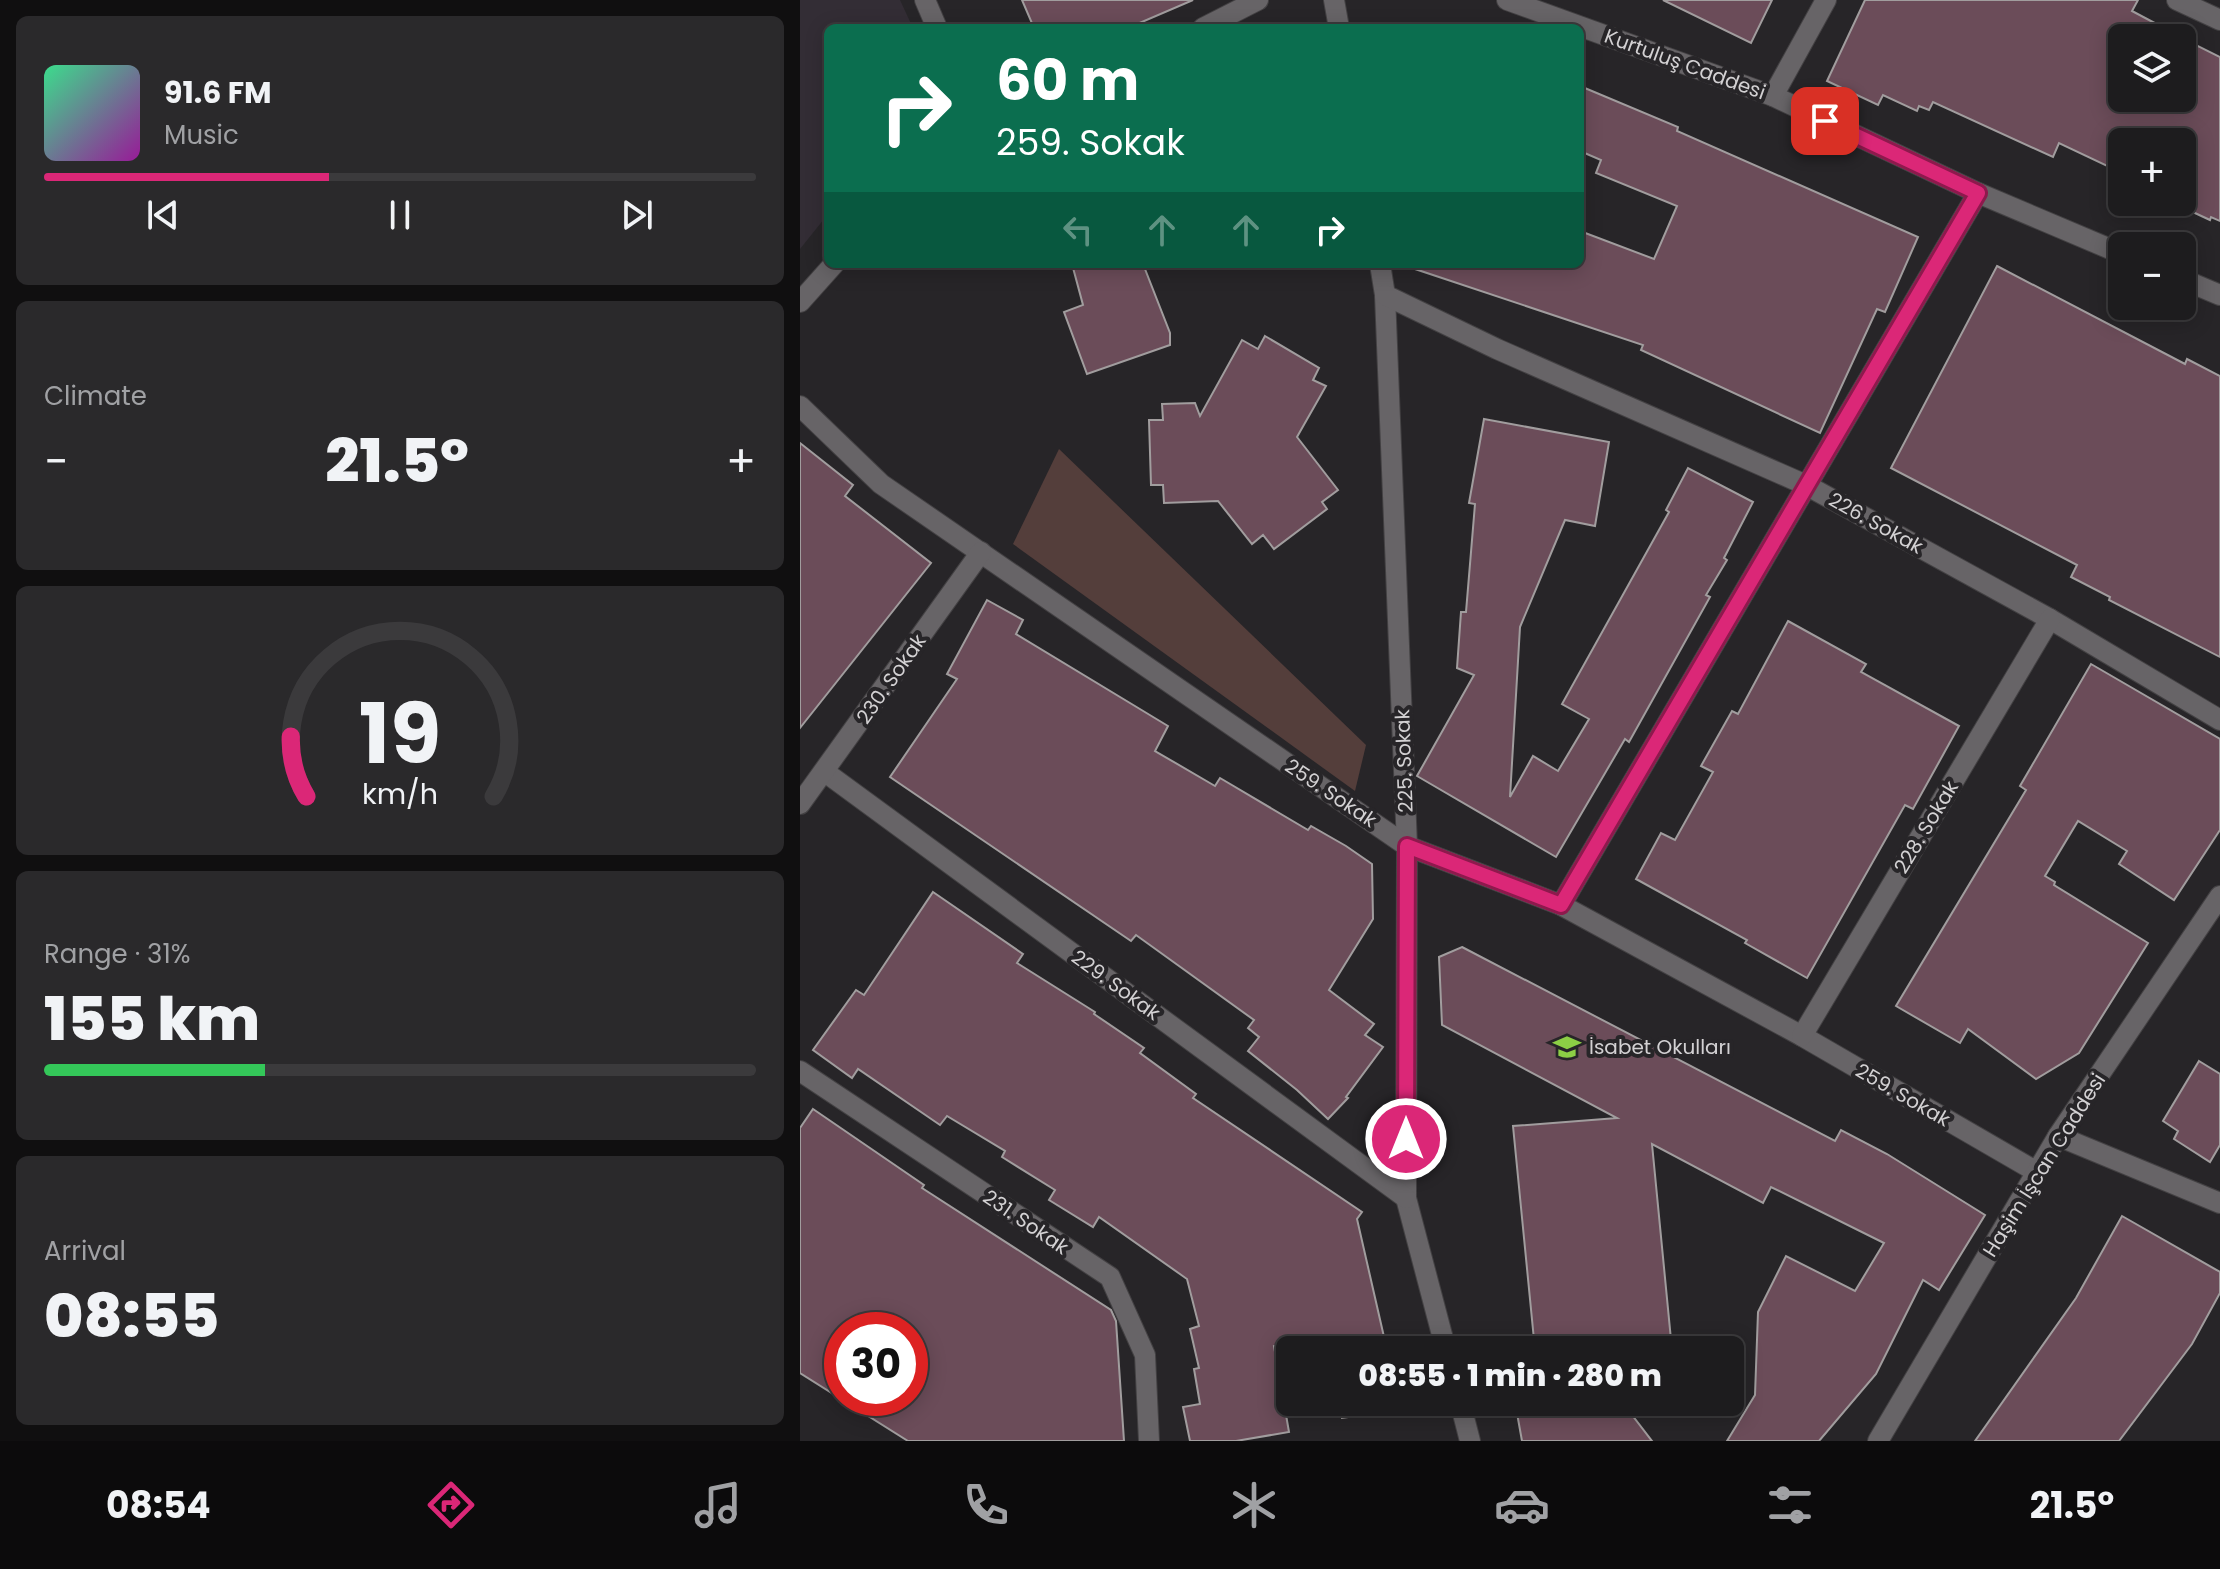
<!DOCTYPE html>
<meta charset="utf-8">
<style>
body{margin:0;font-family:Poppins,sans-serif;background:#2a292b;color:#f1f3f6;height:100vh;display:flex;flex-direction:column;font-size:30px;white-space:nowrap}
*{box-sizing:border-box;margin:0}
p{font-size:26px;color:#a0a1a4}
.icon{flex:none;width:44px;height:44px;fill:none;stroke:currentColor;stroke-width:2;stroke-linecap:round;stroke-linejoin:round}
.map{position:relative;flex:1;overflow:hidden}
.details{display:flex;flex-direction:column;gap:16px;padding:16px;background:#100f10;width:800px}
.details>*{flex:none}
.hud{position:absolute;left:24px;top:24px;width:760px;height:244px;border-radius:12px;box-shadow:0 4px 20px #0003,0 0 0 2px #3b3a3c;background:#0b6e4f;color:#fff;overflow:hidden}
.tools{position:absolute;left:1308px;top:24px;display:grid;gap:16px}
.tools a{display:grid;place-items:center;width:88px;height:88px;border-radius:12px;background:#1d1c1e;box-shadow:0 4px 20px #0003,0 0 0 2px #3b3a3c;font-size:40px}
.speed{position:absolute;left:24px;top:1312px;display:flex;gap:16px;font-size:40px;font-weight:700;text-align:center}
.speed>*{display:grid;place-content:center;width:104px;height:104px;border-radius:50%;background:#1d1c1e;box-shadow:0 4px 20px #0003,0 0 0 2px #3b3a3c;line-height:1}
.speed .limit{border:12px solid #d22;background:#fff;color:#111}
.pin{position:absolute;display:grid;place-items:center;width:68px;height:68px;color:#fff;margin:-34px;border-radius:16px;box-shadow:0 4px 12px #0006}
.me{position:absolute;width:88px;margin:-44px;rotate:0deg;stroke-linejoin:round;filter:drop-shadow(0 0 6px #0008)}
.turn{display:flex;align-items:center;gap:28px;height:168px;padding:0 40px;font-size:36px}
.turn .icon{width:104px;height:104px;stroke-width:2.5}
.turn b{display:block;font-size:56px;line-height:68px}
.lanes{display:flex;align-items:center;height:76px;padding:0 40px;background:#0003;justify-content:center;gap:40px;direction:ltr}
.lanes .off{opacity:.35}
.big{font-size:60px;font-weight:800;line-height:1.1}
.details .widget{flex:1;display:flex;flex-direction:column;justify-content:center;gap:12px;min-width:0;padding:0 28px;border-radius:12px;background:#2a292b}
.details .dial{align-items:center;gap:0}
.dial svg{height:208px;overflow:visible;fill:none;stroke:#3b3a3c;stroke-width:7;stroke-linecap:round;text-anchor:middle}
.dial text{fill:#f1f3f6;stroke:none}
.song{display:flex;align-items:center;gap:24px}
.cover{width:96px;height:96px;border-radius:12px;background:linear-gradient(135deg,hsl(150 70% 55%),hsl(300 70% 35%))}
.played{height:8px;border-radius:4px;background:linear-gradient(90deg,#db2777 40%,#3b3a3c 40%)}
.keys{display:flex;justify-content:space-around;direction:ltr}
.heat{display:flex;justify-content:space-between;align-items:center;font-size:44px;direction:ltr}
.charge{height:12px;border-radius:6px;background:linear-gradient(90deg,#34c759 31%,#3b3a3c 0)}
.trip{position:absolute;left:476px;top:1336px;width:468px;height:80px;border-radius:12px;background:#1d1c1e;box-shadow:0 4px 20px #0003,0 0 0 2px #3b3a3c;font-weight:800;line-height:80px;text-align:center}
.dock{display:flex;height:128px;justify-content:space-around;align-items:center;background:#0c0b0c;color:#a0a1a4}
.dock .icon{width:56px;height:56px}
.dock .on{color:#db2777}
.dock b{font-size:36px;color:#f1f3f6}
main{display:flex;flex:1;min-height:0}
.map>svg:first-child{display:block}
.built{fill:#332d35}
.green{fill:#543e3b}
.building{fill:#6b4c59;stroke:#a19d9e;stroke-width:2;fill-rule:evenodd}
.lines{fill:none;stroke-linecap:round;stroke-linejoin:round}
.minor-casing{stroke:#434143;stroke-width:22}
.minor{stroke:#676467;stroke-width:20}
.route-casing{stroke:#8e194d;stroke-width:20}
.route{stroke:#db2777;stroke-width:14}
.labels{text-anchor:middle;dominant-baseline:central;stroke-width:8;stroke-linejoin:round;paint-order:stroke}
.street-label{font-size:20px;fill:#d3d1d3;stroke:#272528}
.poi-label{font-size:20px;fill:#d3d1d3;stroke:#272528;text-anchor:start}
</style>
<main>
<section class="details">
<div class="widget">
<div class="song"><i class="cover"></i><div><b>91.6 FM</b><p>Music</p></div></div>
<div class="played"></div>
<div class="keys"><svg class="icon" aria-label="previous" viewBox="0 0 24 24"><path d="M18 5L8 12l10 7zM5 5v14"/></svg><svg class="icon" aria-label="pause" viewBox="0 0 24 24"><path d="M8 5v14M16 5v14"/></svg><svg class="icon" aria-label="next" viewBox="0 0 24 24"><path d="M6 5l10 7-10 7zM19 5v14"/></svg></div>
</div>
<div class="widget"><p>Climate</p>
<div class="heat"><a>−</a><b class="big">21.5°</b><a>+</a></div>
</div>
<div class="widget dial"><svg viewBox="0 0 100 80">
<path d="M14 69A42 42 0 1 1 86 69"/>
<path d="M14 69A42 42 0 0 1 8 46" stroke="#db2777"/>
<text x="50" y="56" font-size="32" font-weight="700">19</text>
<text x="50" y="72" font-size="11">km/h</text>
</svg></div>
<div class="widget"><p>Range · 31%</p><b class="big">155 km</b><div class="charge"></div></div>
<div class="widget"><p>Arrival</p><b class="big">08:55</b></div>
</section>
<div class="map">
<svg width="1420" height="1441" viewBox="0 0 1420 1441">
<rect width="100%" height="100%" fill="#272528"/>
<!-- built -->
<polygon class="built" points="0,0 100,0 113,28 28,28 28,214 0,249"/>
<!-- green -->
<polygon class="green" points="259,449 566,745 555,791 213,544"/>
<!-- building -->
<g class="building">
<polygon points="222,0 393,0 328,28 234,28"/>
<polygon points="863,0 972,0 951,43"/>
<polygon points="1065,0 1338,0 1332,11 1383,38 1322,38 1322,98 1382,98 1382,38 1420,57 1420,221 1411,217 1410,220 1382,207 1382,142 1322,142 1322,173 1259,143 1253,157 1133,102 1129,110 1119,106 1117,111 1083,95 1078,105 1027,81"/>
<polygon points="780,86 878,127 877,131 1118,237 1085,312 1077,309 1020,433 841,350 843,345 615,269 616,264 780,264 780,231 854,259 877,206 796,173 801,160 780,151"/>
<polygon points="272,264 343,264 370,333 370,345 287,374 264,312 283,305"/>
<polygon points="1197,266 1385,364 1387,359 1420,376 1420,657 1309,600 1310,597 1271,577 1277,565 1091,468"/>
<polygon points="465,336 519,368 513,380 526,386 497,437 538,490 522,502 527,509 474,549 463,535 452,544 418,501 364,503 363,485 351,485 349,420 363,420 362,404 395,403 400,416 442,340 458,349"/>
<polygon points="684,419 809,442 795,526 765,520 720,627 710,797 733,756 758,771 789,719 762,704 869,512 866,510 888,468 953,502 924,558 927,560 906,595 910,597 829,742 825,739 756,857 617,776 674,675 657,668 661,612 666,612 675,504 669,503"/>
<polygon points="0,443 53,485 45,496 131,563 0,728"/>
<polygon points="187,600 223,620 216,634 368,726 355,751 415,786 420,778 508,830 511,826 546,846 572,864 573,919 529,990 574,1024 565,1035 583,1047 546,1097 548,1098 528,1119 497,1090 448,1051 459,1037 448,1028 454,1020 336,935 331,941 90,777 157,679 147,674"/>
<polygon points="988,621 1066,664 1061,672 1159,726 1113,809 1105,805 1007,978 945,943 947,940 836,879 861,833 875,840 913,772 901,766 932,711 938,714"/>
<polygon points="1291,664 1420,739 1420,830 1374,900 1319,864 1327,851 1278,821 1245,876 1255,882 1254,885 1348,943 1279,1053 1236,1079 1168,1029 1160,1043 1096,1006 1226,790 1220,786"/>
<polygon points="133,892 223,954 217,963 295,1012 294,1014 344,1048 340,1053 396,1094 393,1098 562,1212 557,1219 587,1350 529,1350 527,1338 474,1346 489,1432 436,1441 390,1441 383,1407 400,1404 394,1369 399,1368 390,1329 399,1326 387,1279 299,1217 293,1227 249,1200 255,1190 202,1157 205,1151 147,1116 140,1125 58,1069 52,1078 13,1050 56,990 64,995"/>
<polygon points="662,947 1035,1141 1041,1130 1087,1154 1185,1215 1139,1290 1123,1280 1076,1374 1019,1441 927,1441 955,1395 958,1312 986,1256 1055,1291 1084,1243 971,1187 963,1203 852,1144 872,1350 735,1350 713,1126 817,1118 642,1025 639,957"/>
<polygon points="1399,1061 1420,1074 1420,1145 1410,1162 1374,1139 1378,1131 1363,1121"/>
<path d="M 13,1109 L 124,1185 L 122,1188 L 311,1310 L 316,1321 L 324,1441 L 108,1441 L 0,1373 L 0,1128 ZM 42,1330 L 110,1330 L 110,1398 L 42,1398 Z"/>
<polygon points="1322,1216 1420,1272 1420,1293 1392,1344 1319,1441 1175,1441 1276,1298"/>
<polygon points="539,1402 598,1402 599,1410 542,1418"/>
<polygon points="715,1402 822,1402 852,1441 722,1441"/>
</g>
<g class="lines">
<!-- minor casing -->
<g class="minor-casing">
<g id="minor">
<polyline points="125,0 137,28"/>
<polyline points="534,0 539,28"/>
<polyline points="707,0 973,96 1178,193 1322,254"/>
<polyline points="1377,0 1420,20"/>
<polyline points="403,28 458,0"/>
<polyline points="973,96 1026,0"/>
<polyline points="580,264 585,295 607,846 606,1198 646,1350"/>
<polyline points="1382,279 1420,295"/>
<polyline points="585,295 697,349 1006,485 1250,619 1420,720"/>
<polyline points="0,302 34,264"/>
<polyline points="0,406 81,484 607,846 761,905 1002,1036 1237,1172"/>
<polyline points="25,772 606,1198"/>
<polyline points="0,804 181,552"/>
<polyline points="761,905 1178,193"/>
<polyline points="1002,1036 1250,619"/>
<polyline points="0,1071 310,1277 345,1355 349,1441"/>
<polyline points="1258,1136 1420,1203"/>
<polyline points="660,1402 670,1441"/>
<polyline points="1078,1441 1258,1136 1420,896"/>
</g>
</g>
<!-- minor -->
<use href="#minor" class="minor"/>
</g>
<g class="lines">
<!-- route casing -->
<g class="route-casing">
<polyline id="route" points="606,1139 607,846 761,905 1178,193 1025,121"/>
</g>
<!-- route -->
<use href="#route" class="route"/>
</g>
<!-- icons -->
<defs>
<g id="school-bare" transform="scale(2.16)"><path d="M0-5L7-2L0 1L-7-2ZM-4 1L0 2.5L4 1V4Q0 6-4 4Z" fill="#8cce45" stroke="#272528" stroke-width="2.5" paint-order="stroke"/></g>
</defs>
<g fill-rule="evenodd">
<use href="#school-bare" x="767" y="1047"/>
</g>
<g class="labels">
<!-- street labels -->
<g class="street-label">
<text transform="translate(885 64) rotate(20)">Kurtuluş Caddesi</text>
<text transform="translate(1076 523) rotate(29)">226. Sokak</text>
<text transform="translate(91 679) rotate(-55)">230. Sokak</text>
<text transform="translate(604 761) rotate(-92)">225. Sokak</text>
<text transform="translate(531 793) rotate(34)">259. Sokak</text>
<text transform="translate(1126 827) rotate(-59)">228. Sokak</text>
<text transform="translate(316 985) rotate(36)">229. Sokak</text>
<text transform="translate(1103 1095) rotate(30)">259. Sokak</text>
<text transform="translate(1244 1165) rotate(-58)">Haşim İşcan Caddesi</text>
<text transform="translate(226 1222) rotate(34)">231. Sokak</text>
</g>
<!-- poi labels -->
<g class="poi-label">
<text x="789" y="1047">İsabet Okulları</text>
</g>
</g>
</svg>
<div class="tools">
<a><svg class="icon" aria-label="layers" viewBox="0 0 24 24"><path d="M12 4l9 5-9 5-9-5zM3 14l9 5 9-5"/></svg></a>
<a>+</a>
<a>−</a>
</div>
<div class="speed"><div class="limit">30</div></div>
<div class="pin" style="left:1025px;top:121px;background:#d93025"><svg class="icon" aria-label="arrive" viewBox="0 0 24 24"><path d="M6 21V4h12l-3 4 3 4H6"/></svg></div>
<svg class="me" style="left:606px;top:1139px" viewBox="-20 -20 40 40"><circle r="17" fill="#db2777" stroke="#fff" stroke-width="3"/><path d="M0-11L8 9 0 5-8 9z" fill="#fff"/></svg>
<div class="trip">08:55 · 1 min · 280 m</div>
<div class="hud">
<div class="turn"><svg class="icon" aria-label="right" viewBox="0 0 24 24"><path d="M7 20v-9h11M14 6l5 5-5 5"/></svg><div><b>60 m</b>259. Sokak</div></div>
<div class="lanes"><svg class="icon off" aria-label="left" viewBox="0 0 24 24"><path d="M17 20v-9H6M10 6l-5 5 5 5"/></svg><svg class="icon off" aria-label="ahead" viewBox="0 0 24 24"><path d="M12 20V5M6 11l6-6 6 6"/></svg><svg class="icon off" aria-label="ahead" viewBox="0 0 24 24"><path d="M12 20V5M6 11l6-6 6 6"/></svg><svg class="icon" aria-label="right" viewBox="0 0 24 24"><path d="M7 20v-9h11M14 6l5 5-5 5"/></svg></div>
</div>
</div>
</main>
<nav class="dock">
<b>08:54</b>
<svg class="icon on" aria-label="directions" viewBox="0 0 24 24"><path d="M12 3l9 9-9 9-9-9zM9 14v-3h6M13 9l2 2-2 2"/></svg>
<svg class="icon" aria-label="music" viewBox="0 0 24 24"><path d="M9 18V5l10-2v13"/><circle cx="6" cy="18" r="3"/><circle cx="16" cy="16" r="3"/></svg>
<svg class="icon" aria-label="phone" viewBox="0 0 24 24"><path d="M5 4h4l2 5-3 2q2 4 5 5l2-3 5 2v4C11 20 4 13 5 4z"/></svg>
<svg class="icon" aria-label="climate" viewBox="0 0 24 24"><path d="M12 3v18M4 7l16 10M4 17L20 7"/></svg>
<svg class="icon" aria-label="car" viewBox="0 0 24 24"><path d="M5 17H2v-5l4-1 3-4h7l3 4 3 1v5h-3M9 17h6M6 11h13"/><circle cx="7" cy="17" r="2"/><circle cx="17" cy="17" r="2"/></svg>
<svg class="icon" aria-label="filters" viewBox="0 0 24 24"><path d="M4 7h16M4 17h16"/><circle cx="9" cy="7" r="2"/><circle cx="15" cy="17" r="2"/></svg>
<b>21.5°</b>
</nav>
